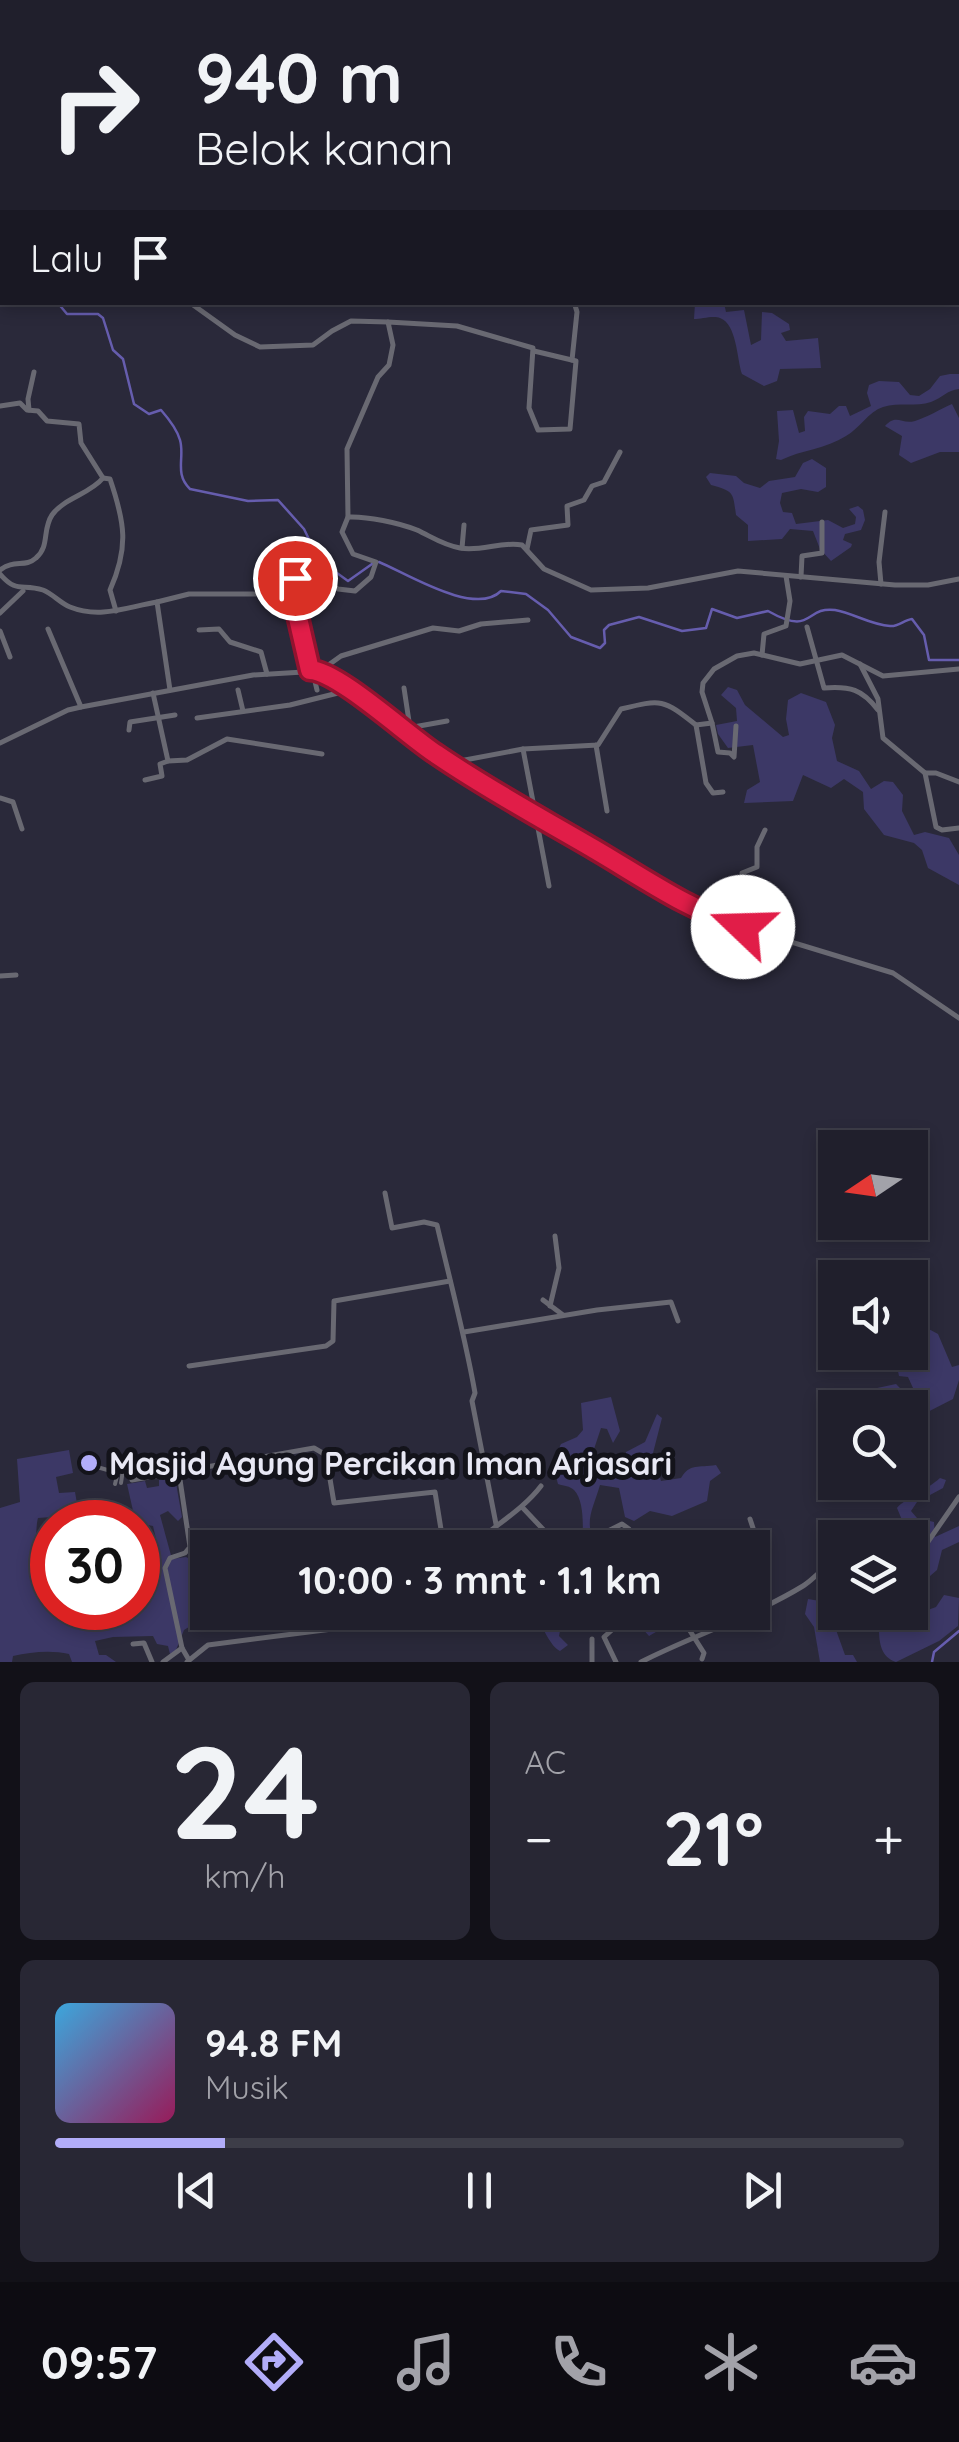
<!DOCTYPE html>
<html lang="id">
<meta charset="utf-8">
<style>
body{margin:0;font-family:Quicksand,sans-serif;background:#282734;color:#f1f3f6;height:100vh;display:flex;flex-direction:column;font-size:38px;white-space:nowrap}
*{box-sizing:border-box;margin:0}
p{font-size:32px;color:#a2a2a9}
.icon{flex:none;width:55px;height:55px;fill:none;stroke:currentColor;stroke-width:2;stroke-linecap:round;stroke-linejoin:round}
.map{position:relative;height:1662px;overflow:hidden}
.drawer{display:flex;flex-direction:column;gap:20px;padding:20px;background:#121118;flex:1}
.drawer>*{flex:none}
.top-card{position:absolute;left:0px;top:0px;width:960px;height:305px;box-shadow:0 5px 15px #0003,0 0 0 2px #3d3d48;background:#201f2c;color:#f1f3f6;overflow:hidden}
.needle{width:65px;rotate:257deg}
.controls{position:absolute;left:818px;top:1130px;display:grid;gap:20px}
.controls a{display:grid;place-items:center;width:110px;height:110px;border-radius:0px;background:#201f2c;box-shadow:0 5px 15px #0003,0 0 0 2px #3d3d48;font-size:50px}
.speed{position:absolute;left:30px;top:1500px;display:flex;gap:20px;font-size:50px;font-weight:700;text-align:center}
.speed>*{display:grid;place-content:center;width:130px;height:130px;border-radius:50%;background:#201f2c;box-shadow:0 5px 15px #0003,0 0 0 2px #3d3d48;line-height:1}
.speed .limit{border:15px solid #d22;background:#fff;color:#111}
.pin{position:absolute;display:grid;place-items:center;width:85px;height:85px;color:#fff;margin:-42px;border:5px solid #fff;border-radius:50%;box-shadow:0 2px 10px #0007}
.me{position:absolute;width:110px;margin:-55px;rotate:291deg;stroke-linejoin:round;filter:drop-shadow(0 0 8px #0008)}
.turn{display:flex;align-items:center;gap:35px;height:210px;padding:0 30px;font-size:45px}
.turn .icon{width:130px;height:130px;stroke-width:2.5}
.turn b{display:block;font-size:70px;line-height:85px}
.then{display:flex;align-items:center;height:95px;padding:0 30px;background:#0003;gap:20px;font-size:38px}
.big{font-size:75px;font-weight:800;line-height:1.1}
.drawer .tile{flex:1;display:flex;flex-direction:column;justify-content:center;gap:15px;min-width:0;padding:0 35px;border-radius:15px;background:#282734}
.drawer .dial{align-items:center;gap:0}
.dial b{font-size:130px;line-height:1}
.song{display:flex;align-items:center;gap:30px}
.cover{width:120px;height:120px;border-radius:15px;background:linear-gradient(135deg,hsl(200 70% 55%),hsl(330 70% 35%))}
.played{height:10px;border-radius:5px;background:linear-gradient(90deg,#b2adf9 20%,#3d3d48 20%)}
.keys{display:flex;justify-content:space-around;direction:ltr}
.heat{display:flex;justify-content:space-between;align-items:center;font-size:55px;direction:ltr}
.drawer .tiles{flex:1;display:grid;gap:20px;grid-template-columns:1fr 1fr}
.tile:last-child{grid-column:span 2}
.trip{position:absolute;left:190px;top:1530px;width:580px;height:100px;border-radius:0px;background:#201f2c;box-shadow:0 5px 15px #0003,0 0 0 2px #3d3d48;font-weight:800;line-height:100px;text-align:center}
.tabs{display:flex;height:160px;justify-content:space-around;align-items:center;background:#0d0c12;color:#a2a2a9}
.tabs .icon{width:70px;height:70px}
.tabs .selected{color:#b2adf9}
.tabs b{font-size:45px;color:#f1f3f6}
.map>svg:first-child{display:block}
.green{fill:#3c3866}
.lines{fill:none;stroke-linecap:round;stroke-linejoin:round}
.stream{stroke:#665dae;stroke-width:2.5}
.pedestrian{stroke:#696972;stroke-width:4}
.minor{stroke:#696972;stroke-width:5}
.route-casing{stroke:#92132f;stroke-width:25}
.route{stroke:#e11d48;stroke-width:18}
.poi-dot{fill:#b2adf9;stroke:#13131a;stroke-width:4}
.labels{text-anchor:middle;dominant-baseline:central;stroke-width:10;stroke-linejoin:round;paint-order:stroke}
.poi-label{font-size:32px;font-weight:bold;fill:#e8e8f4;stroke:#13131a;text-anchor:start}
</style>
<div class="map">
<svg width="959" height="1662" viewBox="0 0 959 1662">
<rect width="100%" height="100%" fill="#2a293a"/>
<!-- green -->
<g class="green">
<path d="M 695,303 L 724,303 L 726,312 L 744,310 L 751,345 L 761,340 L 762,312 L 772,313 L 789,324 L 790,330 L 781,333 L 786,341 L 818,338 L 821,368 L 780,369 L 777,381 L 764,386 L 742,374 C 737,360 737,324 720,318 C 714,315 701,319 694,319 Z"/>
<path d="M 950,374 L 959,374 L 959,389 C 947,390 942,398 931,402 C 916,407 899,402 883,407 C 868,412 860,428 846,436 C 826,449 801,450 781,460 L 776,459 L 779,441 L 777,411 L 793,410 L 799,433 L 805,431 L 804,417 L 808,411 L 830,414 L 839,406 L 846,406 L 850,416 L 871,406 L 867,393 L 869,385 L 879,381 L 899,382 L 910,395 L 919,396 L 930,389 L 940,376 Z"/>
<path d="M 952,404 L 959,418 L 959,452 L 940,452 L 911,463 L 899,455 L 902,436 L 885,426 C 897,413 901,425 915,421 C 928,417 940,409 952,404 Z"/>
<path d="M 812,459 L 826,468 L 826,487 L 818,492 L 801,489 L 782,493 L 780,503 L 783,512 L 792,513 L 796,524 L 828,520 L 843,528 L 855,524 L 856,517 L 849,509 L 858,506 L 863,510 L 865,520 L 861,530 L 845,534 L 843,540 L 852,544 L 851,547 L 831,561 L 820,549 L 813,531 L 790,529 L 782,539 L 748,541 L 748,525 L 736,515 C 733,494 735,491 711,485 L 706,477 L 710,473 L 736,476 L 744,483 L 760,488 L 769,481 L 795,477 L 803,463 Z"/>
<polygon points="728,687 737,690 745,705 783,737 789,735 786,719 788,700 801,693 826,702 835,725 832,738 837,761 859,771 871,789 884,781 893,782 903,795 902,811 914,835 925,832 949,838 959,855 959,885 928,868 922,850 914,843 884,835 864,809 863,792 844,779 831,788 803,775 793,801 744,803 747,790 760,782 753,745 728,748 718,734 716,725 737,721 736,708 721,695"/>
<polygon points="910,1319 938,1334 952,1367 959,1365 959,1380 953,1399 910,1421 910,1408 835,1408 835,1435 831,1435 830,1398 896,1384 903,1391 913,1388 908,1377 899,1376 894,1353 910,1352"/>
<path d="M 611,1397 L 620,1431 L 613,1443 L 607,1429 L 601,1428 L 594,1449 L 597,1474 L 622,1471 L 626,1452 L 645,1442 L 657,1414 L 662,1418 L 653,1453 L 661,1481 L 681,1478 C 690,1463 698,1468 716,1465 L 721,1473 L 710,1481 L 707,1501 L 672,1516 L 650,1511 L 634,1521 L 625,1517 L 619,1488 L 600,1485 C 593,1510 582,1523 598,1547 L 540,1548 L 550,1542 L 558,1547 L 582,1544 C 583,1531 585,1501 574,1490 C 570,1486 564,1486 558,1484 C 555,1475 556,1452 561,1444 L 577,1437 L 583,1430 L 581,1403 Z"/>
<path d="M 69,1450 L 73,1473 L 56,1477 L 59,1493 L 75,1492 L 79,1515 L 38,1518 C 35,1528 36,1563 37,1576 L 39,1580 L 52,1578 L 52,1608 L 138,1608 L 138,1567 L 155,1564 L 160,1556 L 153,1526 L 143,1524 L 141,1533 L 138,1533 L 127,1484 L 145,1481 L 147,1488 L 159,1486 L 159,1480 L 170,1478 L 176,1483 L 182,1517 L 178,1521 L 168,1511 L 160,1515 L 172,1559 L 186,1557 L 194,1561 C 193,1592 219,1611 184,1630 L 176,1650 L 170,1654 L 168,1646 L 157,1644 L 153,1636 L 113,1637 L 95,1641 L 99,1655 L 106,1655 L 116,1662 L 72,1662 L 69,1654 C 51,1650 31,1652 13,1656 L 12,1662 L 0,1662 L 0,1508 L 20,1502 L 17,1459 Z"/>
<path d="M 940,1478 L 946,1480 L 943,1488 L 917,1502 L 911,1511 L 917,1518 L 934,1522 L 935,1537 L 959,1526 L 959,1542 L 942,1550 L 937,1570 L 930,1576 L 908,1524 L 902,1520 L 897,1508 C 904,1499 927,1490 940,1478 Z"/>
<path d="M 944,1595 L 959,1598 L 958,1626 L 939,1641 L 896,1662 C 881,1657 879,1643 879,1628 L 936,1607 Z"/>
<polygon points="808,1599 826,1602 845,1655 853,1655 857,1662 820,1662 814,1627 805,1614"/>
<path d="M 543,1612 L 652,1613 L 661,1629 L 649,1636 L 633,1618 L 618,1614 L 580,1632 L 573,1619 L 562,1621 L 559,1636 L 568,1645 L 560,1651 C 551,1647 542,1627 538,1617 Z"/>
</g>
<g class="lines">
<!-- stream -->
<g class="stream">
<polyline points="0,250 2,250"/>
<path d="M 57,302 L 67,314 L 98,314 L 103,318 L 113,350 L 123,359 L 134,404 L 149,414 L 161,410 C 168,418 177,429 180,440 C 185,457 174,474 190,489 L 248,501 L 278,500 L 304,529 L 319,560 L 348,581 L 372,564"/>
<path d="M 379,562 C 406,573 475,617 501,591 L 526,594 L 548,610 L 571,637 L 600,648 L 605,643 L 604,630 L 609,625 L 639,617 L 682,631 L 706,628 L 712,609 L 737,618 L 768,611 C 814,637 804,606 835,610 C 853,613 871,625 890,626 C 898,627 904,620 912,619 L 924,635 L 929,660 L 959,660"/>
<polyline points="932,1662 934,1652 959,1631"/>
</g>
<!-- pedestrian -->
<g class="pedestrian">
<polyline points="97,1467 111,1471 114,1459"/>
<polyline points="121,1483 123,1470"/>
<polyline points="115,1484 118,1472"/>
</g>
<!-- minor -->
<g class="minor">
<polyline points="41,0 41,2"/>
<polyline points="110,0 113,2"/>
<polyline points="697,0 702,2"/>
<polyline points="148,2 151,0"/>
<polyline points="958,112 959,113"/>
<polyline points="189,302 235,335 260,347 313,345 332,331 351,321 388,322"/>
<polyline points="572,360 577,312 574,302"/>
<path d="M 0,406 L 20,403 L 27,410 L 38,411 L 47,421 L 79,424 L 81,443 L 103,478 C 90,494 64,498 52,515 C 42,530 50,546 36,558 C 25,568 14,559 0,570"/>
<polyline points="29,410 28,399 34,372"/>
<path d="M 103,478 L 110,479 C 125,523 129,547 110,590 L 116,611"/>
<path d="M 348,517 C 367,516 399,523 417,530 C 432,537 443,545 460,548 C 481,552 501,541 522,545 L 544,569 L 591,590 L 648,588 L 738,571 L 895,585 L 928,585 L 959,579"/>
<polyline points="462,548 464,525"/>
<polyline points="527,549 531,530 568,525 567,506 584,500 592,486 604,482 620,452"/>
<path d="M 0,574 C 17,594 22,583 43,590 C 53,594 60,603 70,607 C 100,619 127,607 157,602 L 170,690"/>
<polyline points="801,577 802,556 822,553 822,522"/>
<polyline points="289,580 310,669"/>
<polyline points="881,584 879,562 885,512"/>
<polyline points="157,602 189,594 260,594 277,582 307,575 338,589 355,591 371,577 376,562 353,554 342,532 348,517 347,449 378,377 389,365 393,345 388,322 457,326 533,348 529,408 538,430 570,429 576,361 534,351"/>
<polyline points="0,613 23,591"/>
<path d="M 807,627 L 824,688 C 850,686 862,689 878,710"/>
<polyline points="48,629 81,707"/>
<polyline points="199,630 219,629 230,642 261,652 267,674"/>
<polyline points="0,631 10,657"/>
<polyline points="762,655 764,634 786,626 790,601 786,576"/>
<polyline points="860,664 878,699 883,738 925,773 936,827 942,830 959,828"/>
<polyline points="312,669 317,690"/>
<polyline points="320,671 341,656 433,628 459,631 481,624 528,620"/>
<polyline points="404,688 410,728"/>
<polyline points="238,690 243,711"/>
<polyline points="197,718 290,705 350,690"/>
<polyline points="712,723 718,752 730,753 734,757 736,726"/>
<polyline points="696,725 706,783 713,793 723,792"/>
<polyline points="129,730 130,722 175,715"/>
<polyline points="406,732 408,728 447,721"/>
<polyline points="0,743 68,710 81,707 253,675 320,671 460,770 699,910 732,924 893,973 959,1018"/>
<polyline points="596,745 607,811"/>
<polyline points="523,749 549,886"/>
<polyline points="168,761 187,760 227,739 322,754"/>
<path d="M 449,763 L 523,749 L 598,745 L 621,709 C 662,699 663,699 696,725 L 712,723 L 702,692 L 703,683 L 714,669 L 737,656 L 754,653 L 800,664 L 842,655 L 883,676 L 959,669"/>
<polyline points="925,773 936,773 959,782"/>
<polyline points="145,780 162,776 160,764 168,761 153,693"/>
<polyline points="0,798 13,802 22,829"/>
<polyline points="743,927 742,907 747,903 742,873 757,867 757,847 765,830"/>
<polyline points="0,976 16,975"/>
<path d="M 385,1193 L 392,1228 L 424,1222 L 437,1225 C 450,1281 465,1336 475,1393 L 472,1401 L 496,1524"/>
<polyline points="543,1300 563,1315"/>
<polyline points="550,1306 559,1268 555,1236"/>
<polyline points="464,1332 597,1310 671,1302 678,1321"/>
<polyline points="189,1366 326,1346 333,1341 334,1301 450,1281"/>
<polyline points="179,1473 190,1547 185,1553 170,1558 165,1568 182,1648 189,1660"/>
<polyline points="132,1480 314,1448 326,1455 334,1503 435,1492 444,1548"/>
<polyline points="522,1507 556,1543 590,1540 622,1524 629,1529 638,1548"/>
<path d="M 750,1519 L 754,1531 L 751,1539 C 765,1551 769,1565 752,1577"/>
<path d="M 470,1548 C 493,1526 522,1511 541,1486"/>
<polyline points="910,1549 925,1546 959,1497"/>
<polyline points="752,1581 767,1625"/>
<polyline points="678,1612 704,1653 702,1659"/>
<polyline points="613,1629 604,1637 616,1662"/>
<polyline points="592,1639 592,1662"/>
<polyline points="133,1644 144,1643 152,1662"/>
<polyline points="163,1662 182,1648"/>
<polyline points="187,1662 208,1645 348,1627 415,1612"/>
<path d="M 641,1662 C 694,1635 752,1617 803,1586 C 816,1578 819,1568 835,1567"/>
</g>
</g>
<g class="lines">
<!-- route casing -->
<g class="route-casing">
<path id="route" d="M 295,578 L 289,579 L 310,670 C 338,671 408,736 436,754 C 487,789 541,818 594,849 C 642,877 690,911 743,927"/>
</g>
<!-- route -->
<use href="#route" class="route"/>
</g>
<!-- markers -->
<circle class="poi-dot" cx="89" cy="1463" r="10"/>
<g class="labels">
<!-- poi labels -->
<g class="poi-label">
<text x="109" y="1463">Masjid Agung Percikan Iman Arjasari</text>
</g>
</g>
</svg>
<div class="controls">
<a><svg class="needle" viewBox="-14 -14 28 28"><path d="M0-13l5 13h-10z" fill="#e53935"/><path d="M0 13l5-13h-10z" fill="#a2a2a9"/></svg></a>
<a><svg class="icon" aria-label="sound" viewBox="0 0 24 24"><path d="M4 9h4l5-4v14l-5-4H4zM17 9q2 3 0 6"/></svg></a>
<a><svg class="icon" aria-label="search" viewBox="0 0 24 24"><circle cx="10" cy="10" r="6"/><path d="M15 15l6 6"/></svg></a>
<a><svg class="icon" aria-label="layers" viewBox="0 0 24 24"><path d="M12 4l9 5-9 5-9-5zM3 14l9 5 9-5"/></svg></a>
</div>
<div class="speed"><div class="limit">30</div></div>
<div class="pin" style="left:295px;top:578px;background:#d93025"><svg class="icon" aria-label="arrive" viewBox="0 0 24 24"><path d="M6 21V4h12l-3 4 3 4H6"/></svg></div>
<svg class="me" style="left:743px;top:927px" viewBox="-20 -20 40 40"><circle r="19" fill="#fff"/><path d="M0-13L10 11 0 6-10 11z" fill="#e11d48"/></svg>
<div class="trip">10:00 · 3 mnt · 1.1 km</div>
<div class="top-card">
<div class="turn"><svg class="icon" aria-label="right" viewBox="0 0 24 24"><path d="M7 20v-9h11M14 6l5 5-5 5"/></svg><div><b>940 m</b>Belok kanan</div></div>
<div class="then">Lalu<svg class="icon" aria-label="arrive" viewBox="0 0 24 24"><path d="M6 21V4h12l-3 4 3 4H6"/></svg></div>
</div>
</div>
<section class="drawer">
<div class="tiles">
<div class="tile dial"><b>24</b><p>km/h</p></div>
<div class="tile"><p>AC</p>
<div class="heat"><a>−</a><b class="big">21°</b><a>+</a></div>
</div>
<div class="tile">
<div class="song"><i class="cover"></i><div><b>94.8 FM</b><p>Musik</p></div></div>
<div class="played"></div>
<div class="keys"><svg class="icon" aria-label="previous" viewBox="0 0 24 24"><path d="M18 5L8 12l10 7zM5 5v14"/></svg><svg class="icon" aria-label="pause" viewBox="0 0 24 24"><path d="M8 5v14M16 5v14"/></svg><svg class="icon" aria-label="next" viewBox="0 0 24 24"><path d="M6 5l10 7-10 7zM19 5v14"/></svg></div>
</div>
</div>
</section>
<nav class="tabs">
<b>09:57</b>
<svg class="icon selected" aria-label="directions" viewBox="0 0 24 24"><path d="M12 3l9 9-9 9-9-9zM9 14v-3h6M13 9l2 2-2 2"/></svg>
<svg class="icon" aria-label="music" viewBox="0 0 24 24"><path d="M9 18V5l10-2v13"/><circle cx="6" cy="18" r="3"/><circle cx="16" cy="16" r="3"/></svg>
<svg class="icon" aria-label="phone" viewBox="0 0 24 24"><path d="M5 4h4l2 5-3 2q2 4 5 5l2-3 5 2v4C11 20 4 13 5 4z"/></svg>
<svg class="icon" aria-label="climate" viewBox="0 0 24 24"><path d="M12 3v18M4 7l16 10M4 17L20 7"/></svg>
<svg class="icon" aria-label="car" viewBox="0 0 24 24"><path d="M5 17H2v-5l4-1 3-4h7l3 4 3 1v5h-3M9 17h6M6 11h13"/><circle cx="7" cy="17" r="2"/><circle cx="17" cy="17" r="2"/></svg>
</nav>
